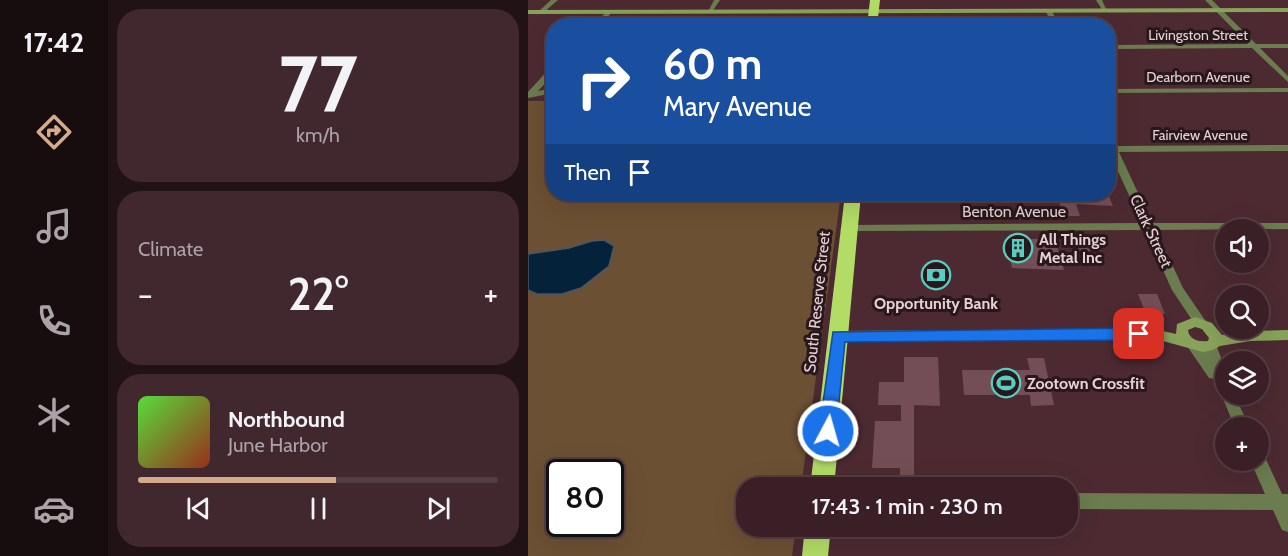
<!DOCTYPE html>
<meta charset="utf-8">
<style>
body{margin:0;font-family:Cabin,sans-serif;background:#41282e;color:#f1f3f6;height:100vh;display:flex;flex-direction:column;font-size:22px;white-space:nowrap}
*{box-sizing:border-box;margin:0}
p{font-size:20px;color:#aba3a7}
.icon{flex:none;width:33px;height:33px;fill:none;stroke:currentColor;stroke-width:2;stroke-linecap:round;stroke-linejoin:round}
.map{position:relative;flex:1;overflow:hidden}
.panel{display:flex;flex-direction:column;gap:9px;padding:9px;background:#201215;width:420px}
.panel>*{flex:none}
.guide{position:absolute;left:18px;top:18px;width:570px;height:183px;border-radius:24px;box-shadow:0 6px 24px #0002,0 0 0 2px #543e43;background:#1a4fa0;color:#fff;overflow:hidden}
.fabs{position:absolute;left:687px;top:219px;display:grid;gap:12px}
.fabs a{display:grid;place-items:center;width:54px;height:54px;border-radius:50%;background:#3a2026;box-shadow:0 6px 24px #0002,0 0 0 2px #543e43;font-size:30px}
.speed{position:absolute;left:18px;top:459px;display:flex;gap:12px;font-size:30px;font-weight:700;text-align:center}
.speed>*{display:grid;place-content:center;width:78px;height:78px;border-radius:50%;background:#3a2026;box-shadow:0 6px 24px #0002,0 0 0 2px #543e43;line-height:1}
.speed .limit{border:3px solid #111;border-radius:9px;background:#fff;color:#111}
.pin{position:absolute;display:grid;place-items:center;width:51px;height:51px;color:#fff;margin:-26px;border-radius:12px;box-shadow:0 3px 9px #0006}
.me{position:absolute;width:66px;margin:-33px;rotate:6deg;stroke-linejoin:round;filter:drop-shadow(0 0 4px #0008)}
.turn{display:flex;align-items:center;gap:21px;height:126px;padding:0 18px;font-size:27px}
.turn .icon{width:78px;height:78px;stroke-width:2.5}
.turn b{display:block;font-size:42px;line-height:51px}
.then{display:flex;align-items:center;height:57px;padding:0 18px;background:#0003;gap:12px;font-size:22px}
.big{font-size:45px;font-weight:600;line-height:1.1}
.panel .tile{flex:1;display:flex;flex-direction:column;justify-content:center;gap:9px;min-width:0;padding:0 21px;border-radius:24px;background:#41282e}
.panel .dial{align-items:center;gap:0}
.dial b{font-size:78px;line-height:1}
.song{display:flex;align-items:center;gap:18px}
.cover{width:72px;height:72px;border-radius:9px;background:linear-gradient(135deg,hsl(110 70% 55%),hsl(10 70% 35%))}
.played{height:6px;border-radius:3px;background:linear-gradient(90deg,#d6ab8b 55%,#543e43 55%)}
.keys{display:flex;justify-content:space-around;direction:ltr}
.heat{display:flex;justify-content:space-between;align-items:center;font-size:33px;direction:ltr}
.trip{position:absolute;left:208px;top:477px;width:342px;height:60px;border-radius:24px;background:#3a2026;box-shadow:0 6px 24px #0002,0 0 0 2px #543e43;font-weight:600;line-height:60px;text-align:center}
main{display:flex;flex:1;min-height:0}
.menu{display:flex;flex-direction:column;width:108px;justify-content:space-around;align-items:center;background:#170d0f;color:#aba3a7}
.menu .icon{width:42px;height:42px}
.menu .on{color:#d6ab8b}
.menu b{font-size:27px;color:#f1f3f6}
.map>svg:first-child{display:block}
.green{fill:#6c5033;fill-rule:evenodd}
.water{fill:#042239;stroke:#485668;stroke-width:1.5}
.building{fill:#744e56}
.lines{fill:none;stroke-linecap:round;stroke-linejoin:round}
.street{fill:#6b7c4f;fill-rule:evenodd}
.secondary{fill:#88a359;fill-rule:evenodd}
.highway{fill:#b2dc66;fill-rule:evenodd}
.route{fill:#1a73e8;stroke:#114b97;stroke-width:1.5}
.labels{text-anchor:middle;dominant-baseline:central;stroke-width:6;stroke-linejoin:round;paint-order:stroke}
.far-street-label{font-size:14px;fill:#e7d0d4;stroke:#28181c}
.street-label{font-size:16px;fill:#e7d0d4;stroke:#28181c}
.poi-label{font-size:16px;font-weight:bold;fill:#e7d0d4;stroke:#28181c;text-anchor:start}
</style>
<main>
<nav class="menu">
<b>17:42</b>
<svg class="icon on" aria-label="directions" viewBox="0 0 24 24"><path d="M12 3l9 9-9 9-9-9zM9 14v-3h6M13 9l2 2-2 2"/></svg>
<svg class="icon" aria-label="music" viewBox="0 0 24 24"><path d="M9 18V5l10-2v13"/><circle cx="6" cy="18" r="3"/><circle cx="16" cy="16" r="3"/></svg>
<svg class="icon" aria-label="phone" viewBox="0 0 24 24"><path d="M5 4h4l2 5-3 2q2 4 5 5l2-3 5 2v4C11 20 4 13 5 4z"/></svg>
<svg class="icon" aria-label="climate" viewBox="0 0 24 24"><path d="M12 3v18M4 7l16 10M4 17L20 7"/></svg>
<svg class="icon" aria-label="car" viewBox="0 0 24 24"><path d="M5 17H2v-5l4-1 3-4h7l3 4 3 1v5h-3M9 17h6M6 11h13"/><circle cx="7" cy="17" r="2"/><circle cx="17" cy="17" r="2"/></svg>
</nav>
<section class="panel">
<div class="tile dial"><b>77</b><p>km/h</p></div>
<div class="tile"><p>Climate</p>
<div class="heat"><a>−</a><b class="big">22°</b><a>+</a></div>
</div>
<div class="tile">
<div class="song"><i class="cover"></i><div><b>Northbound</b><p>June Harbor</p></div></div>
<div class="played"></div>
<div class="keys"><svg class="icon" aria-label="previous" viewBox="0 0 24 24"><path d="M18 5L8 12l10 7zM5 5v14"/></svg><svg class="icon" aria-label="pause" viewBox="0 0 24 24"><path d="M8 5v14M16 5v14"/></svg><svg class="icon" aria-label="next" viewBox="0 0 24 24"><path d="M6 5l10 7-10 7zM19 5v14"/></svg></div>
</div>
</section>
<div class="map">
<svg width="760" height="556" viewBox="0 0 760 556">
<rect width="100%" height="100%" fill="#4d2a32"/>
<!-- green -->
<path class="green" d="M 0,101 L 25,101 L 26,194 L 313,194 L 273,487 L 219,488 L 219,526 L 268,527 L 264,556 L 0,556 ZM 32,472 L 82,472 L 82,524 L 32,524 Z"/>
<!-- water -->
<polygon class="water" points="76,240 86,246 81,266 53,288 34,294 9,294 0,290 0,254 41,248 64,241"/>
<!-- building -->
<g class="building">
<polygon points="538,194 580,194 585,206 548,204 552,216 541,216 539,210 534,210 530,198 539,198"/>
<polygon points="478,239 527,239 536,270 484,268"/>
<polygon points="547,242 570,242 573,251 550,251"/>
<polygon points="610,294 629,294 637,314 618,314"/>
<polygon points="376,357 410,357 412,406 386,405 386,482 372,482 372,468 344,468 347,421 373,421 373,405 350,405 351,382 376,382"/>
<polygon points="499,358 516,358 526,405 503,406 502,395 436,395 434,370 502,370"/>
</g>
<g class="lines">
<!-- street -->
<g class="street">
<polygon points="23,0 30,0 15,13 11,13 11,11"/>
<polygon points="186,0 192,0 184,12 180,12"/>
<polygon points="568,0 574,0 579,11 575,11"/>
<polygon points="677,0 684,0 728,44 760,44 760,48 732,48 760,76 760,82 724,48 580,49 580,45 720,44"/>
<polygon points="521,9 524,11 531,26 524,26 518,11"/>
<polygon points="79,11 84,12 72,26 65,26"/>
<polygon points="310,21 312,22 312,24 295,26"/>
<polygon points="23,67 26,67 26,74 10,91 26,88 26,93 0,98 0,92"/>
<polygon points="760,88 760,92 580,93 580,89"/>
<polygon points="580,136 583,137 588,146 760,145 760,151 591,152 624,223 760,223 760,229 628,230 655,288 679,323 678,326 668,326 644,290 617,230 321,231 316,228 321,225 614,223 580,150"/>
<polygon points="666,341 671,342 677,351 675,346 677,342 682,341 687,342 698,371 698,394 706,394 722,428 707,428 687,379 681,378 659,346 661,342"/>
<polygon points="730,453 736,455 754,494 760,494 760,532 754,530 745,510 540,509 540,493 737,494 722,460 730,460"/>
</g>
<!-- secondary -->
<g class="secondary">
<polygon points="760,8 760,12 0,14 0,10"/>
<path d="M 667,317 L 684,323 L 694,335 L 722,331 L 760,330 L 760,340 L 722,341 L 692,346 L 685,350 L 675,352 L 635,341 L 611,339 L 310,341 L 305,340 L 303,336 L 305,332 L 310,331 L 611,329 L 635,331 L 648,334 L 649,324 ZM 667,327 L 674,329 L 681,338 L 680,341 C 671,342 661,340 660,330 Z"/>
</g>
<!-- highway -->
<g class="highway">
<polygon points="342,0 352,0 349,26 339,26"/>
<polygon points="317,194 333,194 306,488 282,488"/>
<polygon points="277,526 303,526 300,556 274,556"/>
</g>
</g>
<!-- route -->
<polygon class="route" points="611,328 616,330 618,334 616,338 611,340 317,342 308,431 306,436 300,438 294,436 291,431 305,332"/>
<!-- icons -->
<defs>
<g id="building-ring" transform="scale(1.5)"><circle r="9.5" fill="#28181c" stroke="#57cec1" stroke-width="1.5"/><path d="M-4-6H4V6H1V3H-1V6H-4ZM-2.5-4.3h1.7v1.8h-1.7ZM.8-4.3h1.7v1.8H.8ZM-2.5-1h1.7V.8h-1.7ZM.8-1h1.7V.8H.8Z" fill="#57cec1"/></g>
<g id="bank-ring" transform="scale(1.5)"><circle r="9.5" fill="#28181c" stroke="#57cec1" stroke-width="1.5"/><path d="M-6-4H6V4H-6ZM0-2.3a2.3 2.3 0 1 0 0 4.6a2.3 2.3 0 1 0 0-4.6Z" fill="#57cec1"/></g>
<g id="stadium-ring" transform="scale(1.5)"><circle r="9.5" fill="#28181c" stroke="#57cec1" stroke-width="1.5"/><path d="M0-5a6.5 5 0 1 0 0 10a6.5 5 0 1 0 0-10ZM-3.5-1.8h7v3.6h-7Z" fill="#57cec1"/></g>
</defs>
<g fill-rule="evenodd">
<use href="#building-ring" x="490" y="248"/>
<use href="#bank-ring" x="408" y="275"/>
<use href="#stadium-ring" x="478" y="383"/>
</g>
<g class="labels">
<!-- far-street labels -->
<g class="far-street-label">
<text x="670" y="35">Livingston Street</text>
<text x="670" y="77">Dearborn Avenue</text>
<text x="672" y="135">Fairview Avenue</text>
</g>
<!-- street labels -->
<g class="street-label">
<text x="486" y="211">Benton Avenue</text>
<text transform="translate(623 231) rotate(65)">Clark Street</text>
<text transform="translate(289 302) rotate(-84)">South Reserve Street</text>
</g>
<!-- poi labels -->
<g class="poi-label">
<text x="511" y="239">All Things<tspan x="511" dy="18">Metal Inc</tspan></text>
<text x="408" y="303" text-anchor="middle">Opportunity Bank</text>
<text x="499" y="383">Zootown Crossfit</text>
</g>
</g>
</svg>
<div class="fabs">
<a><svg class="icon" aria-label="sound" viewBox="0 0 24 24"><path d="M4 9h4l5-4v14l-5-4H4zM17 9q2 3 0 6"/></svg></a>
<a><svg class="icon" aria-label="search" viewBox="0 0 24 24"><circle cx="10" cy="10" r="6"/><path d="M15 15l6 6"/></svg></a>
<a><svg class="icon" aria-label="layers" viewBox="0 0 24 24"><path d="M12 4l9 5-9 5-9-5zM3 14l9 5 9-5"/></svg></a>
<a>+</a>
</div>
<div class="speed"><div class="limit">80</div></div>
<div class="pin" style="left:611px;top:334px;background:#d93025"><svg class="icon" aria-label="arrive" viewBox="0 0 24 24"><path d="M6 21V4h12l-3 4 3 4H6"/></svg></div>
<svg class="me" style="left:300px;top:431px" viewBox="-20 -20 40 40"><circle r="17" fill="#1a73e8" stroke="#fff" stroke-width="3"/><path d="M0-11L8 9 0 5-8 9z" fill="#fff"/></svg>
<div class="trip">17:43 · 1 min · 230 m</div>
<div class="guide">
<div class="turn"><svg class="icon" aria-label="right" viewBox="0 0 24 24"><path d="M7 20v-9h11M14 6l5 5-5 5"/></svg><div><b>60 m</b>Mary Avenue</div></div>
<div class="then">Then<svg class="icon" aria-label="arrive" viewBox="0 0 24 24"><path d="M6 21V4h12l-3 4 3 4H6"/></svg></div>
</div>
</div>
</main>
